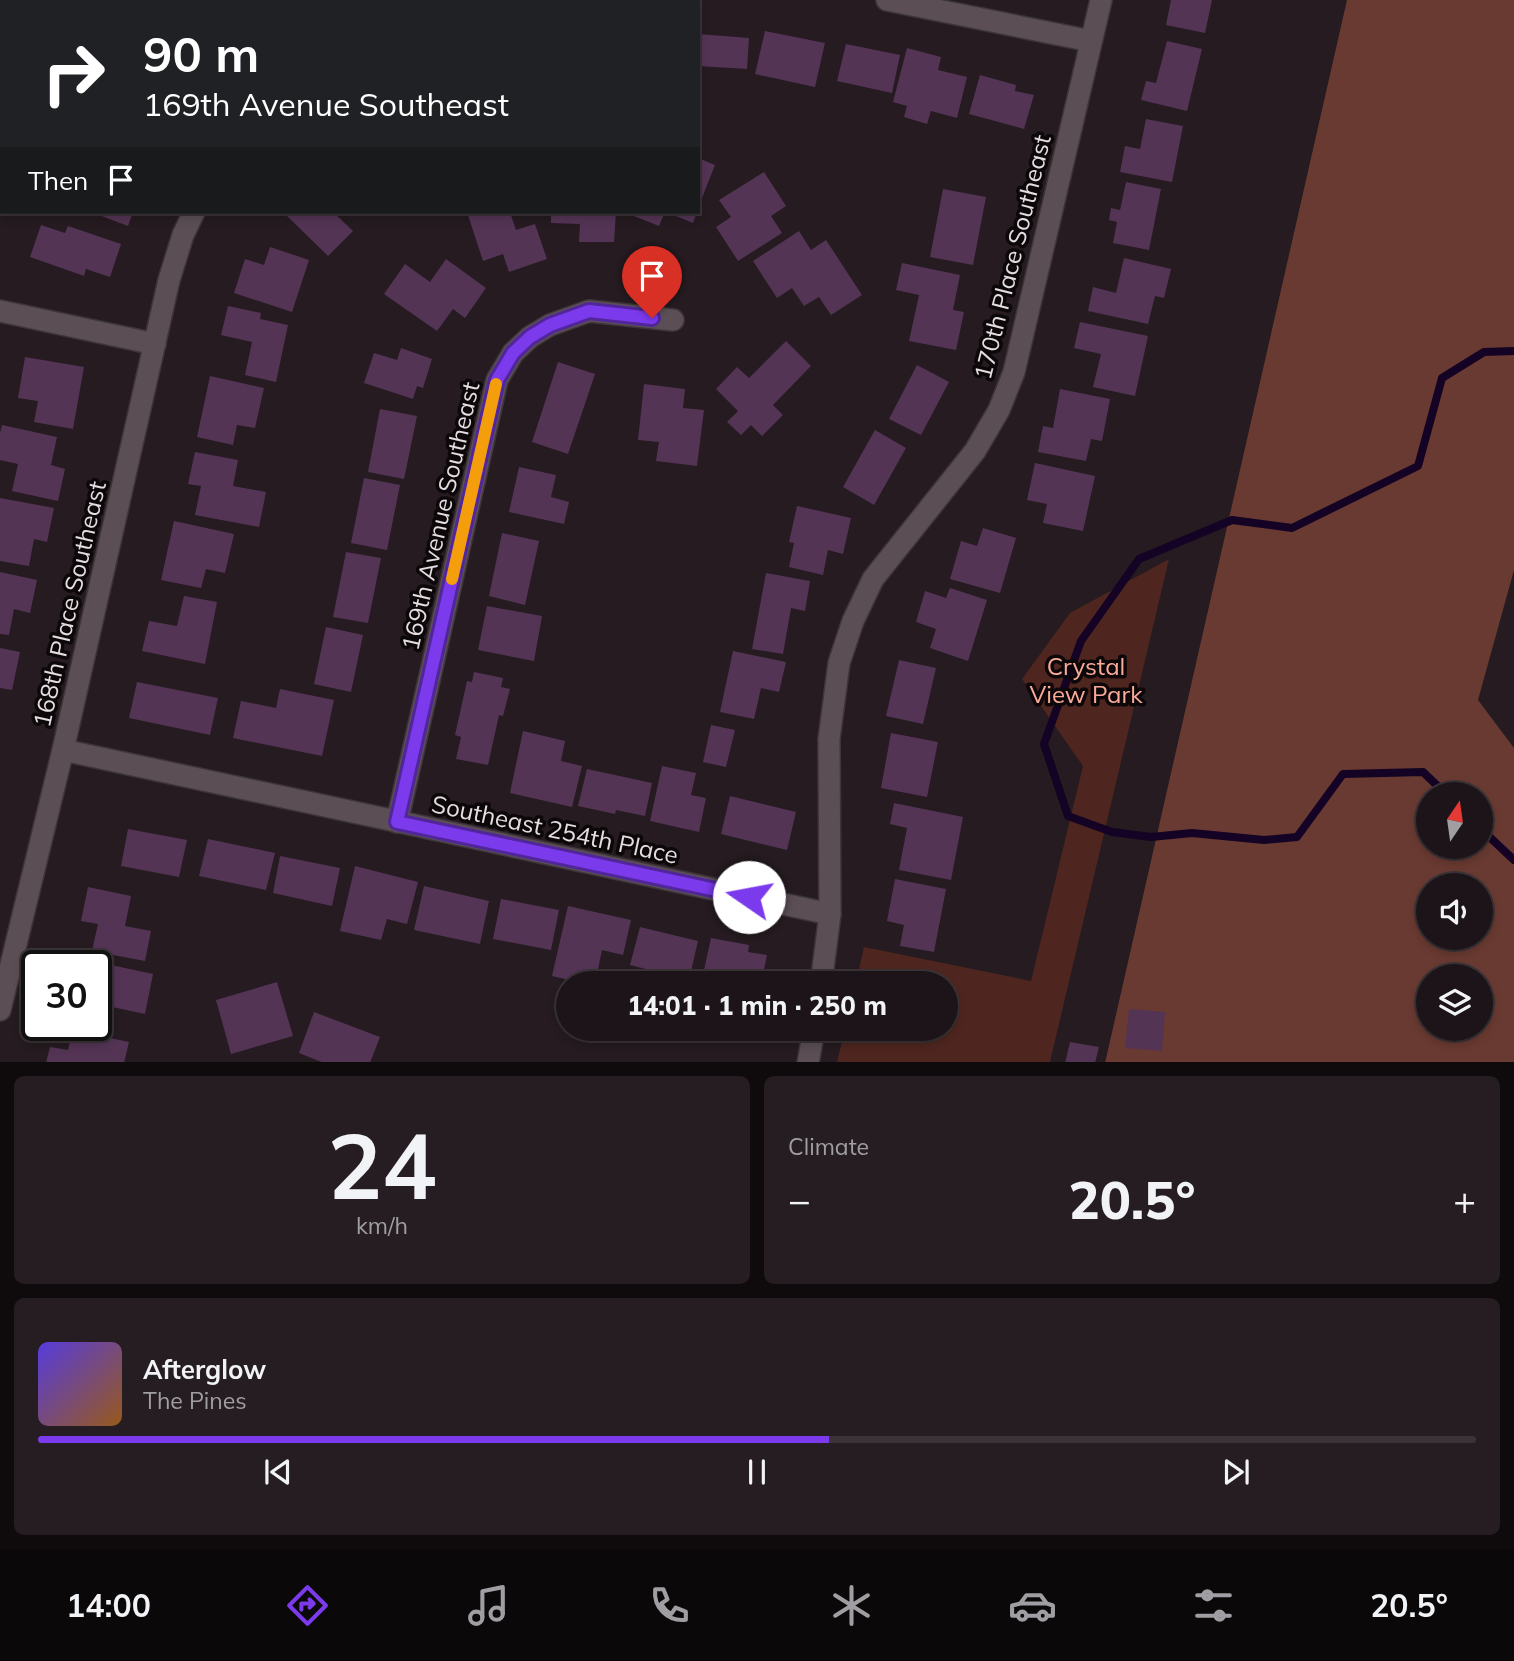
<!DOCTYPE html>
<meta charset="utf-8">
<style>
body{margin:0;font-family:Mulish,sans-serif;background:#251d21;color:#f1f3f6;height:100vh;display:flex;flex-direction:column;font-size:26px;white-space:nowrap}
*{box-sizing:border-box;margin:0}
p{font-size:23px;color:#a09ea2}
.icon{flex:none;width:38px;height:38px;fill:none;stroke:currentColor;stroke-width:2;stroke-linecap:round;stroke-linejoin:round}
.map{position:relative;height:1062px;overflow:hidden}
.drawer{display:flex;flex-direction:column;gap:14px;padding:14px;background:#0f0b0d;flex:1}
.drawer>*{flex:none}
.top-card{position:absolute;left:0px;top:0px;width:700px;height:214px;box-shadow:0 4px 10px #0003,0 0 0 2px #3a3337;background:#202124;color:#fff;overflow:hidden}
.needle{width:46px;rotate:13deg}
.fabs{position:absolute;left:1416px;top:782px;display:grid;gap:14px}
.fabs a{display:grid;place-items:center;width:77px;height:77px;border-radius:50%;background:#1c1418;box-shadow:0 4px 10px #0003,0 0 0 2px #3a3337;font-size:35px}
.speed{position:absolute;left:21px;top:950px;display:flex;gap:14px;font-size:35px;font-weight:700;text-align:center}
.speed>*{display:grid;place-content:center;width:91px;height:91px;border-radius:50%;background:#1c1418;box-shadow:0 4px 10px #0003,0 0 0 2px #3a3337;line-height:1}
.speed .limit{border:4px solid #111;border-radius:10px;background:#fff;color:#111}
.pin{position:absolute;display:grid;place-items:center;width:60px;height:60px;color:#fff;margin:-72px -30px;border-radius:50% 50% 50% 0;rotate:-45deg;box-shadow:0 0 7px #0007}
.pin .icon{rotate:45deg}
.me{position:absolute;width:77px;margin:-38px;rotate:282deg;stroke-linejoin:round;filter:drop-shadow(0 0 5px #0008)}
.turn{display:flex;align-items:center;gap:24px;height:147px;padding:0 28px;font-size:32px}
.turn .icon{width:91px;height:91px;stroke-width:2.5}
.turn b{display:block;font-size:49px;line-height:60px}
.then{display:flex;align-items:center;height:66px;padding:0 28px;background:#0003;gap:14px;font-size:26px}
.big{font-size:52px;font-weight:800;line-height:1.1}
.drawer .tile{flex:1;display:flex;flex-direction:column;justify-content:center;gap:10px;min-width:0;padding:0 24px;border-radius:10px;background:#251d21}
.drawer .dial{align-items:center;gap:0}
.dial b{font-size:91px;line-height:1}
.song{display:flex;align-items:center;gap:21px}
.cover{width:84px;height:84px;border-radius:10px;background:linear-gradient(135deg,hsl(250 70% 55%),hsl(30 70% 35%))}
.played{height:7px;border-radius:4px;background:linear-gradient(90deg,#7c3aed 55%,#3a3337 55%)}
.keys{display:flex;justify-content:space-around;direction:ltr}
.heat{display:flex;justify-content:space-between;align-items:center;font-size:38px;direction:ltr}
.drawer .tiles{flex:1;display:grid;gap:14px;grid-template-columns:1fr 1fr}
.tile:last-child{grid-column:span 2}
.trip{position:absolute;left:556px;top:971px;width:402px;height:70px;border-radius:35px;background:#1c1418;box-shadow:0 4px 10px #0003,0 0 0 2px #3a3337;font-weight:800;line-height:70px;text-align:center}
.menu{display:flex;height:112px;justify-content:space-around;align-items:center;background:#0b080a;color:#a09ea2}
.menu .icon{width:49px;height:49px}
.menu .on{color:#7c3aed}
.menu b{font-size:32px;color:#f1f3f6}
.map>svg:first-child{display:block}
.green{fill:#4e261f}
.forest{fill:#693a31;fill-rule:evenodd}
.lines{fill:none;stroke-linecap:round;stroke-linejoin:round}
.stream{stroke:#140324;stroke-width:8}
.building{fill:#543455}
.minor-casing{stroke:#3d3539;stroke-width:24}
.minor{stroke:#5b4f55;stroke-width:21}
.route-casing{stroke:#51269a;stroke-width:18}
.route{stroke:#7c3aed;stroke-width:12}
.slow{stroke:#f59e0b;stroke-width:12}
.labels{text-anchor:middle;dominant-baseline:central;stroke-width:7;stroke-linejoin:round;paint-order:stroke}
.street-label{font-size:24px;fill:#e5dde1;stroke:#0c0709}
.park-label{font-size:24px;fill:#fbaa9a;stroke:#0c0709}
</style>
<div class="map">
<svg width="1514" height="1063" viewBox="0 0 1514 1063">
<rect width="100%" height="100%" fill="#251b20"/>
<!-- green -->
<polygon class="green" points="1169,559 1050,1062 837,1062 845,1029 947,1029 947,984 856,983 864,947 1031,981 1083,766 1022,679 1070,613"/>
<!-- forest -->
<g class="forest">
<polygon points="0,0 76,0 76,2 2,2 2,107 0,107"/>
<path d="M 1347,0 L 1514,0 L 1514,570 L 1478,700 L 1514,748 L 1514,1062 L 1105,1063 ZM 1428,794 L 1480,794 L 1480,847 L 1428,847 ZM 1428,886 L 1480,886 L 1480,938 L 1428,938 ZM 1428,976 L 1480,976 L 1480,1029 L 1428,1029 Z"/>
</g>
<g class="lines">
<!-- stream -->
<g class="stream">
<polyline points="1446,794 1423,772 1343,774 1297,837 1264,840 1192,833 1151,837 1112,832 1068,816 1044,744 1081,641 1139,559 1232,520 1292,528 1418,466 1442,378 1484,352 1514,351"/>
<polyline points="1480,828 1514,860"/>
</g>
</g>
<!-- building -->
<g class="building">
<polygon points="1171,0 1212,0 1205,33 1166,25"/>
<polygon points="765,31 825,43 815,87 755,74"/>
<polygon points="698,34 749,38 747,69 698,66"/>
<polygon points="1167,41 1202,49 1187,111 1141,100 1146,81 1156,83"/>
<polygon points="846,44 900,55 892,93 837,81"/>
<polygon points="907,48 941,57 938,70 967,77 957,118 931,111 927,124 904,117 907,106 893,102"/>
<polygon points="980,75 1016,85 1015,91 1034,95 1024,129 969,114"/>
<polygon points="1146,119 1183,126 1172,182 1120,172 1125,146 1140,149"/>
<polygon points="698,158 715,165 698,208"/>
<polygon points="764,172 786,206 771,216 782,233 738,261 716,227 731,217 719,200"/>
<polygon points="1126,182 1161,189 1149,250 1113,243 1117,222 1109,220 1111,208 1120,210"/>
<polygon points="943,189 986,197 973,265 930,257"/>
<polygon points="91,212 133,212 128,226"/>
<polygon points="283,212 333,212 353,231 328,256"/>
<polygon points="467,212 510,212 516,230 535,224 547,259 509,272 503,254 483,261"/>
<polygon points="551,212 616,212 614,242 579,242 580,224 551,223"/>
<polygon points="630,212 665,212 659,226 629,214"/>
<polygon points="666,212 697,212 693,223"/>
<polygon points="41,225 65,233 68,226 121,244 110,277 86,269 84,276 30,257"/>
<polygon points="799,231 811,250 826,240 862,295 831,315 819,297 804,306 792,288 777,298 753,261"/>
<polygon points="270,247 309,260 292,312 234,293 245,259 264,265"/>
<polygon points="1124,258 1171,269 1164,298 1155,296 1148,324 1088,311 1093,287 1116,293"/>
<polygon points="446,259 486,288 465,318 453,309 437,331 384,294 405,264 430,282"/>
<polygon points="902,263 960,275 953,310 964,312 956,350 909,341 919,295 896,290"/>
<polygon points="228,306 261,313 260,319 288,325 276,382 245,375 252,342 221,335"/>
<polygon points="1080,322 1148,336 1135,396 1093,387 1101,354 1074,348"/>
<polygon points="786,341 811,366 773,405 783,415 762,436 751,425 741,435 727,422 738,411 716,389 737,367 749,378"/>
<polygon points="401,348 432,359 423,388 417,386 413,399 364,383 374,353 397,360"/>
<polygon points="25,357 84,367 73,429 34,422 38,401 18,398"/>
<polygon points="558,362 595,374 568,454 532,442"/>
<polygon points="917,365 949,382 921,435 889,419"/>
<polygon points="210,376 264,388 255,428 237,425 233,445 197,437"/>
<polygon points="644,384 685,389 683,408 704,410 697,466 656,461 659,442 638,440"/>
<polygon points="1060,389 1110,399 1102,441 1091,439 1086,461 1038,452 1043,426 1053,428"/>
<polygon points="380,409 417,416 404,479 368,472"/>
<polygon points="2,425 57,437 51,465 65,469 58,501 12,491 18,464 0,460 0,433"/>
<polygon points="875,430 906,448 874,505 843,487"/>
<polygon points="195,452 238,460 233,486 266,492 259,527 195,515 201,486 188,484"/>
<polygon points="1035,463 1095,476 1083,531 1043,523 1047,504 1027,500"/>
<polygon points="519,467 556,475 551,497 569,502 564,524 509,512"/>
<polygon points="364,478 400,485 387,550 351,543"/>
<polygon points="0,498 54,508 47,542 34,539 29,566 0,561"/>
<polygon points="797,506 851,518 843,554 828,550 823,575 789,567 794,543 789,542"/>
<polygon points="174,521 234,534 225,573 206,569 201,588 161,580"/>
<polygon points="983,528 1016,538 1000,593 950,579 961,541 977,546"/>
<polygon points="502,533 539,541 525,605 489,596"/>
<polygon points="346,552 381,558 368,623 333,617"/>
<polygon points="0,572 37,580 30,613 14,609 9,635 0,634"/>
<polygon points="766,573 810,581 805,611 791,608 783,654 752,649"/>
<polygon points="950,588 987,600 968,661 930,648 936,629 916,622 925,591 946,598"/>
<polygon points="184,596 217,602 205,664 142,651 149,621 177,626"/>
<polygon points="487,606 542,616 534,661 478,650"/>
<polygon points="326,627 363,635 351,692 314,684"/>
<polygon points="0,648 20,652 12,690 0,688"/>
<polygon points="733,651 786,662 779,692 761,688 754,719 720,712"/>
<polygon points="899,660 936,668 923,724 886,716"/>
<polygon points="474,672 503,678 501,687 510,689 503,716 499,715 488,765 456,759 461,737 455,735 467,681 472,682"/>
<polygon points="137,682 218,698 210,735 129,718"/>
<polygon points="280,689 334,700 322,756 233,738 241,701 276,708"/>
<polygon points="711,725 735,730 726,767 703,762"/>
<polygon points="523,731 565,741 561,761 582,766 572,807 510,793"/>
<polygon points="891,733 938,742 927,797 881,788"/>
<polygon points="662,766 696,773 691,795 706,798 699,832 650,821"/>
<polygon points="587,769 652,783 645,816 616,810 615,814 578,806"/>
<polygon points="730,796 796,812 787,850 721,834"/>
<polygon points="894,803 963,817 951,880 899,870 907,828 890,824"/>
<polygon points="128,829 187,840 179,877 121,866"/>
<polygon points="208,839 275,853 266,890 199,876"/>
<polygon points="280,856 340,868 332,906 273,893"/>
<polygon points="355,866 418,882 407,924 387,919 381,940 340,931"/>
<polygon points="895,879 946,889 934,952 900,946 904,925 887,921"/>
<polygon points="424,886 489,901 480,944 414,930"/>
<polygon points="88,887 131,896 125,926 151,931 145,961 92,951 98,924 81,921"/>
<polygon points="501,899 559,910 551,950 493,939"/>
<polygon points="568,906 631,920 623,955 602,950 595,984 587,984 552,976"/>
<polygon points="640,927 698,941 689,980 630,965"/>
<polygon points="711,938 749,945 748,952 767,955 761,984 701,984"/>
<polygon points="69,956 153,974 145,1014 103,1005 96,1028 96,966 67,966"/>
<polygon points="277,982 293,1036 231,1054 216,1000"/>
<polygon points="1129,1009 1165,1012 1162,1051 1125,1048"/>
<polygon points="314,1012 380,1037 370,1063 324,1063 299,1053"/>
<polygon points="73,1030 129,1042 124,1063 46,1063 50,1047 68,1050"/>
<polygon points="1070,1042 1099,1047 1095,1063 1065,1063"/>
</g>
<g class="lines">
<!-- minor casing -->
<g class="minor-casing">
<g id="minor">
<polyline points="339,0 340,2"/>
<polyline points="887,0 1091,41"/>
<polyline points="436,2 439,0"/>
<polyline points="0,311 155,344"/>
<polyline points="63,750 830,914"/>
<polyline points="397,822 497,380 513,353 530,337 550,325 589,311 673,320"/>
<polyline points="821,984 830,914 829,739 839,663 853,621 873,579 975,451 999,410 1014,372 1101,0"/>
<polyline points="0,1010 63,750 169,280 183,235 194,212"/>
<polyline points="808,1063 814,1029"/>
</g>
</g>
<!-- minor -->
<use href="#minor" class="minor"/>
</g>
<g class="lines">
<!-- route casing -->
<g class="route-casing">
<polyline id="route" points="652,318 589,311 550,325 530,337 513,353 497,380 397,822 749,897"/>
</g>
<!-- route -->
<use href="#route" class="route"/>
<!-- slow -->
<polyline class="slow" points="452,579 496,384"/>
</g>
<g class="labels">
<!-- street labels -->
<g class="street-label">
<text transform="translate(1012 257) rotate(-76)">170th Place Southeast</text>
<text transform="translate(440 516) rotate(-77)">169th Avenue Southeast</text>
<text transform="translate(69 604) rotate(-77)">168th Place Southeast</text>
<text transform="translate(555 829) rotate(12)">Southeast 254th Place</text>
</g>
<!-- park labels -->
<g class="park-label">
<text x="1086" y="666">Crystal<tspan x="1086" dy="28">View Park</tspan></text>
</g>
</g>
</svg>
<div class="fabs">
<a><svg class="needle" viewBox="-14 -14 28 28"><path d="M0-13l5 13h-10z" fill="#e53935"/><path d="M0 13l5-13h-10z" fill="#a09ea2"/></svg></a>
<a><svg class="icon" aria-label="sound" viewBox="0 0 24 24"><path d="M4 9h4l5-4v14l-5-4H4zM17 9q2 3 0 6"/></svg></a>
<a><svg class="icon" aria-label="layers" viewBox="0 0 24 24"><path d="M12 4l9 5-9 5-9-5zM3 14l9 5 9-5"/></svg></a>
</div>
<div class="speed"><div class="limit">30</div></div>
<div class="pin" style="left:652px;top:318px;background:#d93025"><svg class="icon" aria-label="arrive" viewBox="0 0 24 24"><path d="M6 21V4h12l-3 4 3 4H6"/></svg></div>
<svg class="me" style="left:749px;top:897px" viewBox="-20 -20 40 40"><circle r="19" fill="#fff"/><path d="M0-13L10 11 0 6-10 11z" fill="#7c3aed"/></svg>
<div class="trip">14:01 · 1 min · 250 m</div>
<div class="top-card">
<div class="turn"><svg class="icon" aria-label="right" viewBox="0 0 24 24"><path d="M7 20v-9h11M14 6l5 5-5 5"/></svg><div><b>90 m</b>169th Avenue Southeast</div></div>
<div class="then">Then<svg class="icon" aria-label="arrive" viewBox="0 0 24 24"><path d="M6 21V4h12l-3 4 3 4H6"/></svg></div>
</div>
</div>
<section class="drawer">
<div class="tiles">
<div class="tile dial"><b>24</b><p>km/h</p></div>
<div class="tile"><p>Climate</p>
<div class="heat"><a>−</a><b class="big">20.5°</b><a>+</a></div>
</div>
<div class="tile">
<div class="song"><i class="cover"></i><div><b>Afterglow</b><p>The Pines</p></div></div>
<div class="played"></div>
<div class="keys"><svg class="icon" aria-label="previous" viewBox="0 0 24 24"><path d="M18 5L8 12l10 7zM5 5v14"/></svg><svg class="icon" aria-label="pause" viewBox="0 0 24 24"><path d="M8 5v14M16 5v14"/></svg><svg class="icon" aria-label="next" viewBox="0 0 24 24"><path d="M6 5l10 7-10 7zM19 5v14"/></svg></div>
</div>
</div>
</section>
<nav class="menu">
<b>14:00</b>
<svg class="icon on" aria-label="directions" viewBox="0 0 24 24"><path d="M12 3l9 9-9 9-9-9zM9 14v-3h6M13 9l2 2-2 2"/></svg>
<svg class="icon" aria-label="music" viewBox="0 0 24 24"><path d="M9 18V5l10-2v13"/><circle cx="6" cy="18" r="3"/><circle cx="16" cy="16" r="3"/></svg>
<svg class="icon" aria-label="phone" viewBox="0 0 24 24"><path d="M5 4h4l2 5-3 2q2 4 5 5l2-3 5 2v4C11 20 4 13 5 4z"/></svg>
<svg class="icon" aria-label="climate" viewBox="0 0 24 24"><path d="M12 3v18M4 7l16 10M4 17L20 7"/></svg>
<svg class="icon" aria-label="car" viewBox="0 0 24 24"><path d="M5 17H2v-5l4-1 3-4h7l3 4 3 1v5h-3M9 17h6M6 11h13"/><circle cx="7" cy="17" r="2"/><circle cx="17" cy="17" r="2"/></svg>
<svg class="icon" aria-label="filters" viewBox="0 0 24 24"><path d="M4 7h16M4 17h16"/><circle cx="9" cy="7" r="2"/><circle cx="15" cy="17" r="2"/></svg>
<b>20.5°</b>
</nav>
